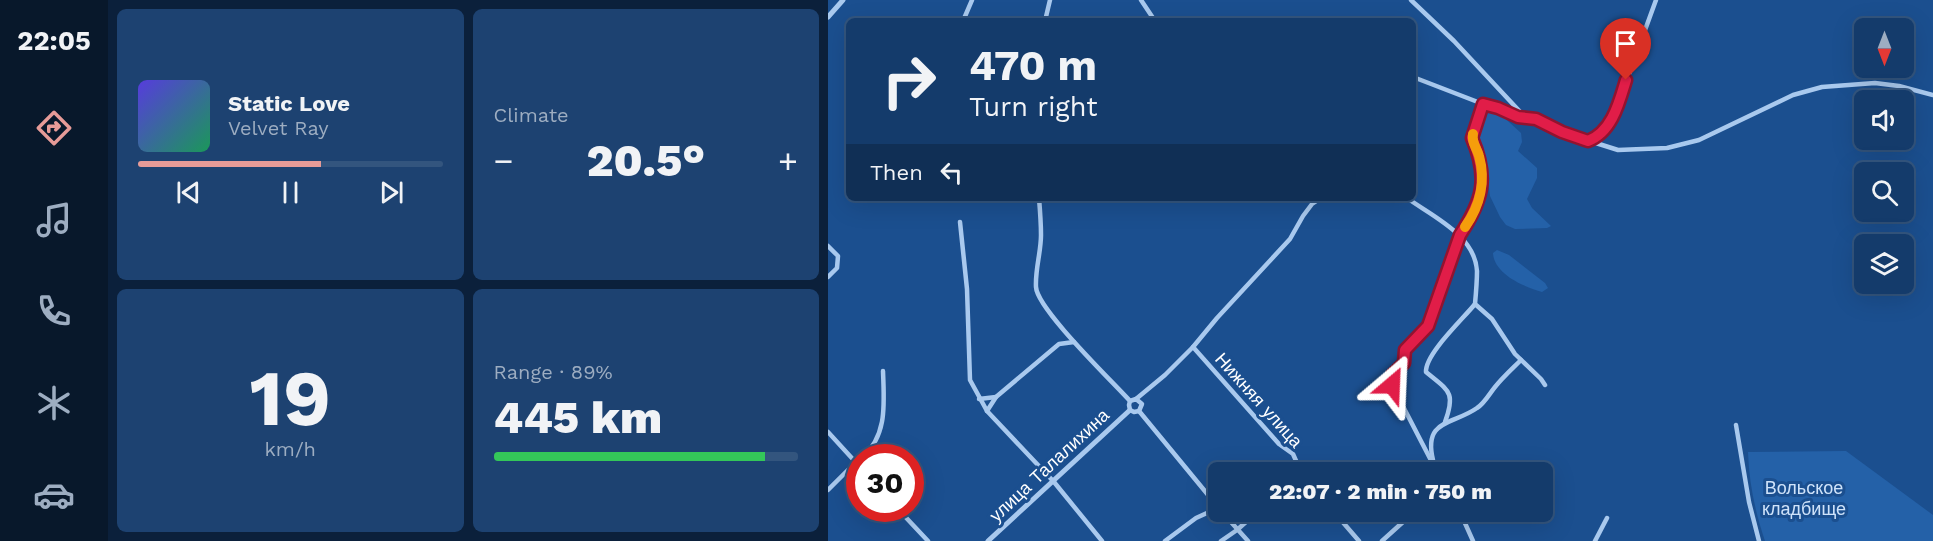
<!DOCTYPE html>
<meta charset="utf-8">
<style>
body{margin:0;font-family:"Work Sans",sans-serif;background:#1d4271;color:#f1f3f6;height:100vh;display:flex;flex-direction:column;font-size:22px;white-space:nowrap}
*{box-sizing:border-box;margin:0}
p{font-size:20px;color:#9dadc1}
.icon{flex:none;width:33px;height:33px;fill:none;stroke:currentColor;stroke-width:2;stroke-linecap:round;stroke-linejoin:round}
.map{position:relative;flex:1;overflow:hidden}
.sheet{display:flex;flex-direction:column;gap:9px;padding:9px;background:#0b203b;width:720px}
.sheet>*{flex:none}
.hud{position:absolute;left:18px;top:18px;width:570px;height:183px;border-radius:9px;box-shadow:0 6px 24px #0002,0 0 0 2px #33557e;background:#143b6b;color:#f1f3f6;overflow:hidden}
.needle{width:39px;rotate:180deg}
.controls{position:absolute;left:1026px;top:18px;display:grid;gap:12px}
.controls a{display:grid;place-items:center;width:60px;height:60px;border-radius:9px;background:#143b6b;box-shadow:0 6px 24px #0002,0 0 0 2px #33557e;font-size:30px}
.speed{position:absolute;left:18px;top:444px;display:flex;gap:12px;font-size:30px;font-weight:700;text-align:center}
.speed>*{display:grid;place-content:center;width:78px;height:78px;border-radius:50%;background:#143b6b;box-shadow:0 6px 24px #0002,0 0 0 2px #33557e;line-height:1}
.speed .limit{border:9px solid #d22;background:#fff;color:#111}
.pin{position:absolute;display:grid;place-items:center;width:51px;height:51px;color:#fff;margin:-62px -26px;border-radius:50% 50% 50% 0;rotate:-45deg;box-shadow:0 0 6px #0007}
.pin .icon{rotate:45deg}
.me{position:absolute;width:66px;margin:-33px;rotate:26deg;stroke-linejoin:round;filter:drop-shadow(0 0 4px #0008)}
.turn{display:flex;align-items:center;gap:21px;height:126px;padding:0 24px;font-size:27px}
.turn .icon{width:78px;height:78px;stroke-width:2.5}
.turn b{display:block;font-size:42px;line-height:51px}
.then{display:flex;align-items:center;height:57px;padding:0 24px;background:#0003;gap:12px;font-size:22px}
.big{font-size:45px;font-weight:800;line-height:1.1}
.sheet .widget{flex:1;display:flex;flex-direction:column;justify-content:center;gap:9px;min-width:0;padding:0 21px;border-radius:9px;background:#1d4271}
.sheet .dial{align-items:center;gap:0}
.dial b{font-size:78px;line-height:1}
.song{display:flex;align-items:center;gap:18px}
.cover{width:72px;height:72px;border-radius:9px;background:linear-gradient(135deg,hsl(250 70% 55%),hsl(150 70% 35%))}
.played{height:6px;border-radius:3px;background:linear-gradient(90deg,#e69b98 60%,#33557e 60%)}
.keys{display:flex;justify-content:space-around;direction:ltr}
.heat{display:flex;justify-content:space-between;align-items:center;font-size:33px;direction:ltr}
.charge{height:9px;border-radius:4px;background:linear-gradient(90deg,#34c759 89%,#33557e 0)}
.sheet .tiles{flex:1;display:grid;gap:9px;grid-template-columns:repeat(2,1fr)}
.trip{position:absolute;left:380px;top:462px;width:345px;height:60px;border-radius:9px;background:#143b6b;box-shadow:0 6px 24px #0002,0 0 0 2px #33557e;font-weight:800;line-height:60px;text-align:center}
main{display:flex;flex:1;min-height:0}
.dock{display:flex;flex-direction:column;width:108px;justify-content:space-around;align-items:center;background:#08182b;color:#9dadc1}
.dock .icon{width:42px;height:42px}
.dock .current{color:#e69b98}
.dock b{font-size:27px;color:#f1f3f6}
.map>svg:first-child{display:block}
.green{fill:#2461a8}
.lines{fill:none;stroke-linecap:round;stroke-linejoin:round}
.minor{stroke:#a9c9ee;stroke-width:4.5}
.tertiary{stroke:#a9c9ee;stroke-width:5}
.route-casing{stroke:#92132f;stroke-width:15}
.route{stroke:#e11d48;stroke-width:10}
.slow{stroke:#f59e0b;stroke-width:10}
.labels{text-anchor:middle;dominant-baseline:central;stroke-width:6;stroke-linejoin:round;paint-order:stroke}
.street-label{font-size:18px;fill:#fff;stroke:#1b4f8f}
.park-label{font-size:18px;fill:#cfe3fa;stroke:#1b4f8f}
</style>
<main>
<nav class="dock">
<b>22:05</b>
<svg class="icon current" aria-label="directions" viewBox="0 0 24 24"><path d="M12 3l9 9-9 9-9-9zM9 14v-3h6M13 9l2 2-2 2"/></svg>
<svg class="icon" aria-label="music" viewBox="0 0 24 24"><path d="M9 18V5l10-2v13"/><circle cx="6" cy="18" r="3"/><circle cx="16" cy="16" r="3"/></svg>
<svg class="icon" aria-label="phone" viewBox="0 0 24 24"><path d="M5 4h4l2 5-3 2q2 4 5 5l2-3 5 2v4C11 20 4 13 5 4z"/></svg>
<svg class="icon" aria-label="climate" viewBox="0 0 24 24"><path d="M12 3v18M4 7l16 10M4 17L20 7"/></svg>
<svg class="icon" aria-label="car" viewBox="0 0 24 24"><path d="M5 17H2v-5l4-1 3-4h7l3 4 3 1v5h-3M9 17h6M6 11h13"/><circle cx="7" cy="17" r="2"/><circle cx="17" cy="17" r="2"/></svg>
</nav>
<section class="sheet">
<div class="tiles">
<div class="widget">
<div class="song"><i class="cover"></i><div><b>Static Love</b><p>Velvet Ray</p></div></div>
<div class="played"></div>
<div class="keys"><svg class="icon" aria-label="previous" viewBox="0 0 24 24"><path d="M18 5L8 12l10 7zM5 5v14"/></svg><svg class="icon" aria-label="pause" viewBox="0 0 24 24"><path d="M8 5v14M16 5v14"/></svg><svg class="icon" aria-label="next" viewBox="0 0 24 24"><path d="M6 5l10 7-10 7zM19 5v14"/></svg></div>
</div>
<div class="widget"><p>Climate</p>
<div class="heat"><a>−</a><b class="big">20.5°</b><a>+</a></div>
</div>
<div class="widget dial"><b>19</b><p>km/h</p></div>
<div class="widget"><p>Range · 89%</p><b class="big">445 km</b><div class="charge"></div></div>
</div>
</section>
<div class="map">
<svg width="1105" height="541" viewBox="0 0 1105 541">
<rect width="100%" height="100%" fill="#1b4f8f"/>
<!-- green -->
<g class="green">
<polygon points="669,111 693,133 694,142 690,151 709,168 709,178 699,199 704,208 723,226 719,228 687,229 678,225 672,217 662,196 658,165 649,134 652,121 660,112"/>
<path d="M 669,250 L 681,255 L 717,283 L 720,288 L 714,292 C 696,287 666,274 665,253 Z"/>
<path d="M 1018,451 L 1105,515 L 1105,541 L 937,541 C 927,511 921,483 920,452 Z"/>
</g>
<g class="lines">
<!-- minor -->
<g class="minor">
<polyline points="313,0 327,21"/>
<polyline points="583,0 626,41 696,116"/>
<polyline points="135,21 144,0"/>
<polyline points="217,21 222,0"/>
<polyline points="395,21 400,21"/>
<polyline points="585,77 655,104 670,108 690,117 703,117 733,132 790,150 839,148 871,140 965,95 994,87 1047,83 1071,86 1105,95"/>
<polyline points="761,141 769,138 786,115 828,0"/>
<path d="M 211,198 C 212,210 213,223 213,235 C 213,252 207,270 208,287 C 209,309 284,381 302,401"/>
<path d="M 579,198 C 604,216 647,235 649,271 C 649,281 648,293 647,304 L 664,319 L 687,354 L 713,379 L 717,385"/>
<polyline points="132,222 139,289 142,380 159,411 226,482 274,541"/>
<polyline points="0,246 10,256 9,268 0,277"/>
<polyline points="365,347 451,444 465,454 473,472"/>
<polyline points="151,399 168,397"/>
<polyline points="308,399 337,375 365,347 389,318 462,239 475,216 484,204 493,198"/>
<polygon points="308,399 314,404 311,411 306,412 302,410 301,405 302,401"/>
<polyline points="159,411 168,397 231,344 246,342"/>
<polyline points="311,411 390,507"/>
<path d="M 617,422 C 628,392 621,391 598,372 C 597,354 635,319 647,304"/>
<polyline points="908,425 921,502 931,541"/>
<polyline points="0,432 32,467"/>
<path d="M 34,458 C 60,435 56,403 55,371"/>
<path d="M 605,460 C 595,419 625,425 649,408 C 656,404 662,393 667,387 C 675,377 684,369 693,360"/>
<path d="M 609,472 L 564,385 L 564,376 L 576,363 L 577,350 L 600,326 L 631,235 C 655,200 661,178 644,138 L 655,104"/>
<polyline points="0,490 28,462"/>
<polyline points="69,508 100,541"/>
<polyline points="394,512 420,541"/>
<polyline points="506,512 531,541"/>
<polyline points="632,512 645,541"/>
<polyline points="337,541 368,518 390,508"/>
<polyline points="393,541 409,530 429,512"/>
<polyline points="554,541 575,522 573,512"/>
<polyline points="767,541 779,518"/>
</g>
<!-- tertiary -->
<g class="tertiary">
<polyline points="0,17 15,0"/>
<polyline points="160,541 302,410"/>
</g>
</g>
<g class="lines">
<!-- route casing -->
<g class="route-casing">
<path id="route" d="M 564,385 L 564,375 L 576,363 L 577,350 L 600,326 L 632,235 C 655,200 661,178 644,138 L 655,104 L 670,108 L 690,117 L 708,119 L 734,132 L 760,141 C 784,132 791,103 798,80"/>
</g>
<!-- route -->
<use href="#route" class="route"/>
<!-- slow -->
<path class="slow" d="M 637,227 C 652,206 658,181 651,156 C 649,148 643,142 645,134"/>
</g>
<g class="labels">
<!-- street labels -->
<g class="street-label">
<text transform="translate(431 400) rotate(48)">Нижняя улица</text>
<text transform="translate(221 465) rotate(-43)">улица Талалихина</text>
</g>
<!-- park labels -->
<g class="park-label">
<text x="976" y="487">Вольское<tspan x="976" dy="21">кладбище</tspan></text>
</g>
</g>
</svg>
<div class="controls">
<a><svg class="needle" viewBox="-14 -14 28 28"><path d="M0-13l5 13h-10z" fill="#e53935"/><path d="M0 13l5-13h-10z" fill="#9dadc1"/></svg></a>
<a><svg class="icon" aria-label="sound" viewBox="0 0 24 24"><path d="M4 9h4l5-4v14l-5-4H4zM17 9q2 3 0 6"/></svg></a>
<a><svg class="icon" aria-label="search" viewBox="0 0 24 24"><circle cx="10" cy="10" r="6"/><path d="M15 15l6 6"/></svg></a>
<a><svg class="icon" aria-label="layers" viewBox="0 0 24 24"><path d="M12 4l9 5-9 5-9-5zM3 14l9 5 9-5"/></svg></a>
</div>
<div class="speed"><div class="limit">30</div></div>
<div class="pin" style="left:798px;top:80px;background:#d93025"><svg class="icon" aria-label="arrive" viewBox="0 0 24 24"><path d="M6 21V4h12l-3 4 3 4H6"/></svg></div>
<svg class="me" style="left:564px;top:385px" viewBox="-20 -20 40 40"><path d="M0-17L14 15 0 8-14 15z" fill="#e11d48" stroke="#fff" stroke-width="4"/></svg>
<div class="trip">22:07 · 2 min · 750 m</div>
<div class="hud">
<div class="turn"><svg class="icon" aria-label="right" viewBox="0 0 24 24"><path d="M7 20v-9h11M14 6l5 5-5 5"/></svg><div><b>470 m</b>Turn right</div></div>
<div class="then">Then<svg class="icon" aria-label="left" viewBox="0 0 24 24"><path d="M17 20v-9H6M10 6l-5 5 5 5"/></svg></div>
</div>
</div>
</main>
